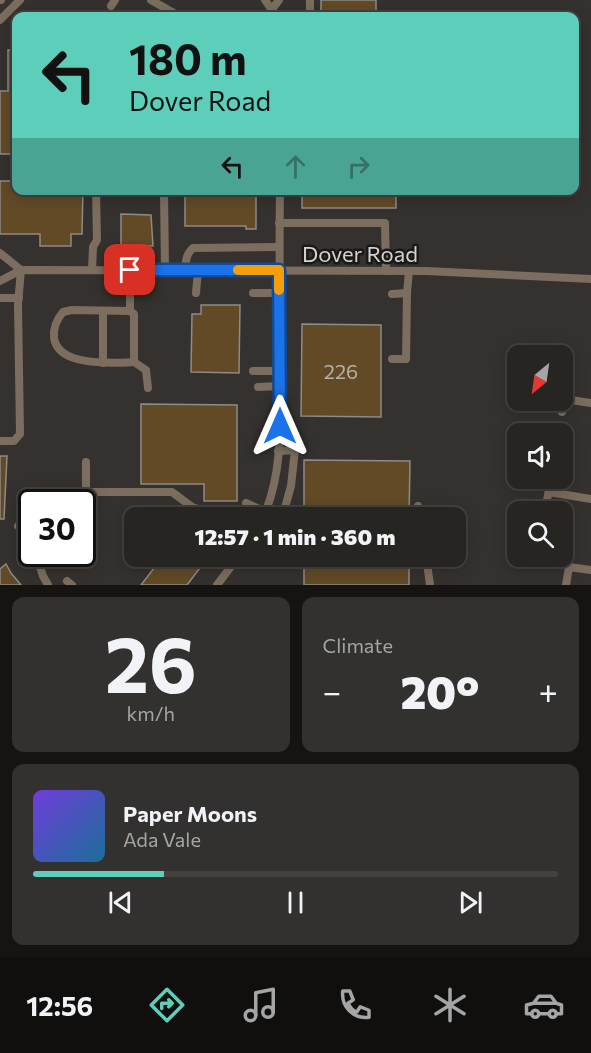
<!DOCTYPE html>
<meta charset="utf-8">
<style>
body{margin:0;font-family:Commissioner,sans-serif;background:#33312f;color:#f1f3f6;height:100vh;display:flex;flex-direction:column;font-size:22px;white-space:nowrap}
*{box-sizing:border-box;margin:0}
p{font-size:20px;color:#a4a5a5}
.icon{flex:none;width:33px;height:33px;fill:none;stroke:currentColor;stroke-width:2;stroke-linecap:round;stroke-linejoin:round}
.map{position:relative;height:585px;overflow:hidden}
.sheet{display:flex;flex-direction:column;gap:12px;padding:12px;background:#151413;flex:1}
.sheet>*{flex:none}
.top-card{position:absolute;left:12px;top:12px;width:567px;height:183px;border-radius:12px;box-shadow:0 3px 15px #0003,0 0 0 2px #434240;background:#5cceba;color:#111;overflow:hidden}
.needle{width:39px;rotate:209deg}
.buttons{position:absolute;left:507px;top:345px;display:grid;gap:12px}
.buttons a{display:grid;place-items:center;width:66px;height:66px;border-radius:12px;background:#272522;box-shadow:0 3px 15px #0003,0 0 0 2px #434240;font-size:30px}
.speed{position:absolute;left:18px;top:489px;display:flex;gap:12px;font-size:30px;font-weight:700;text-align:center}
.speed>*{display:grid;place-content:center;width:78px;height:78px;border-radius:50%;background:#272522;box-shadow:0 3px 15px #0003,0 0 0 2px #434240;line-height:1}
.speed .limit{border:3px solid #111;border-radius:9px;background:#fff;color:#111}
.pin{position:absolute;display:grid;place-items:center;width:51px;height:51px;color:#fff;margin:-26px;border-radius:12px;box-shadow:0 3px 9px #0006}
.me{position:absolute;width:66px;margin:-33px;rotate:0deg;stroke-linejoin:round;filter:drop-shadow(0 0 4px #0008)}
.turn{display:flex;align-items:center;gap:21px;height:126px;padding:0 18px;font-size:27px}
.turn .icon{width:78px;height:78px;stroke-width:2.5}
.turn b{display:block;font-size:42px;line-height:51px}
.lanes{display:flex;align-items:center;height:57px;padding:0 18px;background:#0003;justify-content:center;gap:30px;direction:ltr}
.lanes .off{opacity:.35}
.big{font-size:45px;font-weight:800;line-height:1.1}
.sheet .tile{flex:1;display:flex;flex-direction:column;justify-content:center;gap:9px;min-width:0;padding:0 21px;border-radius:12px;background:#33312f}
.sheet .dial{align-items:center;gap:0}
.dial b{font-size:78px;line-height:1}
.song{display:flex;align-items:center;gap:18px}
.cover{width:72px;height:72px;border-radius:9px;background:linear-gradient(135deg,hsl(260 70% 55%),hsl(200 70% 35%))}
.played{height:6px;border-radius:3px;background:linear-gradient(90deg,#5cceba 25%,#434240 25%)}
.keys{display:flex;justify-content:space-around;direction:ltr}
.heat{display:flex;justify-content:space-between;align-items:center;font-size:33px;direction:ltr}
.sheet .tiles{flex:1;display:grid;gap:12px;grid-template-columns:1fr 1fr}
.tile:last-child{grid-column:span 2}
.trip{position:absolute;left:124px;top:507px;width:342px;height:60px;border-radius:12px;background:#272522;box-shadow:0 3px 15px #0003,0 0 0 2px #434240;font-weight:800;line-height:60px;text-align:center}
.dock{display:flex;height:96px;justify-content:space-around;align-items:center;background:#100f0e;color:#a4a5a5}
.dock .icon{width:42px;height:42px}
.dock .active{color:#5cceba}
.dock b{font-size:27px;color:#f1f3f6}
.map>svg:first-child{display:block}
.building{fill:#624a26;stroke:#8e8b88;stroke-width:1.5}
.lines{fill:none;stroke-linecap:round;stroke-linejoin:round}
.minor{stroke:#7b6e5f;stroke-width:8}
.route-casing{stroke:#114b97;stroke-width:15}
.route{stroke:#1a73e8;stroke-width:10}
.slow{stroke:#f59e0b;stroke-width:10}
.labels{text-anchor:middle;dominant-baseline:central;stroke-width:5;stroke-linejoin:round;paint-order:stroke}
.number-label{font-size:20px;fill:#b8b0a6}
.street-label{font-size:22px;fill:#d4d2d0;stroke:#1b1918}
</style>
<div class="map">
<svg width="591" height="585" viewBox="0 0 591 585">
<rect width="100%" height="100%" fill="#34312e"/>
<!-- building -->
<g class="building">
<rect x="321" y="0" width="55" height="16"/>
<polygon points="8,50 16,50 16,154 0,154 0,91 8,91"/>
<polygon points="0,181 16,181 16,190 83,190 82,234 71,234 71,246 40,246 40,234 0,234"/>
<polygon points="185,190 254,190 256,192 256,229 246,229 246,226 185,226"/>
<rect x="302" y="190" width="94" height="18"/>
<polygon points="121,214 151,215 153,246 121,245"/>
<polygon points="201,305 240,305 239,373 191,372 192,314 201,314"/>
<polygon points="302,324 381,325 381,417 301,416"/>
<polygon points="141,404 237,405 237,501 204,501 204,484 141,484"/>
<polygon points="0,456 7,456 4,519 0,519"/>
<polygon points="304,460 410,461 409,518 304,518"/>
<polygon points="150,556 209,556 187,585 141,585 158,563"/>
<rect x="304" y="556" width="105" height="29"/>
<polygon points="6,564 11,573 21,585 0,585 0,569"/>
</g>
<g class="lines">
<!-- minor -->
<g class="minor">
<polyline points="0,0 1,0"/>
<polyline points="151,0 179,16"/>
<polyline points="265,0 272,10"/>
<polyline points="111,6 115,0"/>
<polyline points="267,16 279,0"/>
<polyline points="310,16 310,0"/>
<polyline points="0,20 20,0"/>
<polyline points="164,190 165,270"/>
<polyline points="279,223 385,223 386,271"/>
<polyline points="0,253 21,270"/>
<polyline points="92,270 93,247 97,240 96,190"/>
<polyline points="130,270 130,311 134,314 134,362 146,370 148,388"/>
<path d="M 185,270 C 186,261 186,254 193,248 L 279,247"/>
<polyline points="0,281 21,270 426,271 591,279"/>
<polyline points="196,293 198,270"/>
<polyline points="253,293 279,293"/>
<polyline points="392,294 407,293 409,271"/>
<polyline points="0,298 19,298"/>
<path d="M 130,311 L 72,310 L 63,312 C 57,319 53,328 54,338 C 58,367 113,363 134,362"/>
<polyline points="392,359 406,359 407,293"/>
<polyline points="103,363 103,311"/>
<polyline points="253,371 280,371"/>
<polyline points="258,387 280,386"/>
<polyline points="564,399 591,403"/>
<polyline points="562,412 566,384"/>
<polyline points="0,441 14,441 20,434 18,304 21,270"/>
<polyline points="86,462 86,492 172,492 192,507"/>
<polyline points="549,492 591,499"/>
<polyline points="48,502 47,491 80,491"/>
<polyline points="246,503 266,512"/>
<polyline points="418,506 420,518"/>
<polyline points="546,506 551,478"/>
<polyline points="267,508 283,515 291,486 295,450 278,451"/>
<polyline points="179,514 192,507 205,511"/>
<path d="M 263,518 C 284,471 280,418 280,369 C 280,309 279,250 280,190"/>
<polyline points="18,526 32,532"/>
<polyline points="36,554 43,576 48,585"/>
<polyline points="426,556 430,585"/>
<polyline points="67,581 72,585"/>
<polyline points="217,585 239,556"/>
<polyline points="566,585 569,567 591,570"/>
</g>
</g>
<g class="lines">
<!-- route casing -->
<g class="route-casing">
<polyline id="route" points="130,270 279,270 280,426"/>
</g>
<!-- route -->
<use href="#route" class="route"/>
<!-- slow -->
<polyline class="slow" points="238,270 279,270 279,290"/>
</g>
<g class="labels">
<!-- number labels -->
<g class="number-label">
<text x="341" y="371">226</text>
</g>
<!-- street labels -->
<g class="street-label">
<text x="360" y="253">Dover Road</text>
</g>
</g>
</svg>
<div class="buttons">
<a><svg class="needle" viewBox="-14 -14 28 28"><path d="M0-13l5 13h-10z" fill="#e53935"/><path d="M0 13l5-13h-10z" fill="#a4a5a5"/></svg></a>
<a><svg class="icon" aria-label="sound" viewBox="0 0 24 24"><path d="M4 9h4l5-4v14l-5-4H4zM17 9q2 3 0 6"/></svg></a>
<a><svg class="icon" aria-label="search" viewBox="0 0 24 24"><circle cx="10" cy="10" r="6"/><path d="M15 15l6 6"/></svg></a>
</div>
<div class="speed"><div class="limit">30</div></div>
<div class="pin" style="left:130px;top:270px;background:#d93025"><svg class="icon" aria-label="arrive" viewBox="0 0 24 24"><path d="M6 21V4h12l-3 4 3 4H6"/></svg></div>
<svg class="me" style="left:280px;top:426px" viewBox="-20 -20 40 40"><path d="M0-17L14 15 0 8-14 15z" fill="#1a73e8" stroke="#fff" stroke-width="4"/></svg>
<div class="trip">12:57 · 1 min · 360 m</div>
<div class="top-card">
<div class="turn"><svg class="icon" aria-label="left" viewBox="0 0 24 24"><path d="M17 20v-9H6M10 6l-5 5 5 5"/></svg><div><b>180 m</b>Dover Road</div></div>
<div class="lanes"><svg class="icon" aria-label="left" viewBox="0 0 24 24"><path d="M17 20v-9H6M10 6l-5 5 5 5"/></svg><svg class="icon off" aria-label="ahead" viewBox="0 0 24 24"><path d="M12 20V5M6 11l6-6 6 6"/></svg><svg class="icon off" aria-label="right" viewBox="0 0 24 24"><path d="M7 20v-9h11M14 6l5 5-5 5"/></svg></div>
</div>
</div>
<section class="sheet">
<div class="tiles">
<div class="tile dial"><b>26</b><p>km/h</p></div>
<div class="tile"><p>Climate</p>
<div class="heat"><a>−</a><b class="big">20°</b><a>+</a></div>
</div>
<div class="tile">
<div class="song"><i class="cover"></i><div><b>Paper Moons</b><p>Ada Vale</p></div></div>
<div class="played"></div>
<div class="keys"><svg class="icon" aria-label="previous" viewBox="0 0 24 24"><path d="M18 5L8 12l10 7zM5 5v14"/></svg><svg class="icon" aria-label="pause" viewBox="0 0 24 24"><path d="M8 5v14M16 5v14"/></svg><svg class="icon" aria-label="next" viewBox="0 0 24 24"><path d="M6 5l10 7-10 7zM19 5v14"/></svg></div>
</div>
</div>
</section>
<nav class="dock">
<b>12:56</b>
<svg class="icon active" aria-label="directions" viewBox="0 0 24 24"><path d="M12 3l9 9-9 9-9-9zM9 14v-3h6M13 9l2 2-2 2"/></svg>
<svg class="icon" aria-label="music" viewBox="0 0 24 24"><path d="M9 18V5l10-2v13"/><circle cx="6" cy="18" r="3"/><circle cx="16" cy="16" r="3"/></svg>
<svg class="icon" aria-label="phone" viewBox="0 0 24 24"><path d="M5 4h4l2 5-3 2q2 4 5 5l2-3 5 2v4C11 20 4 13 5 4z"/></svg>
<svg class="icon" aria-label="climate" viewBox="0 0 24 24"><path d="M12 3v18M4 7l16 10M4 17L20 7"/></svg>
<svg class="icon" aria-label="car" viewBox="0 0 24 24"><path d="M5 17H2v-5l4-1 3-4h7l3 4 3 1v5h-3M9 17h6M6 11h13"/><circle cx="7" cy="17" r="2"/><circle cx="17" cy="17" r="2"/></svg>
</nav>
